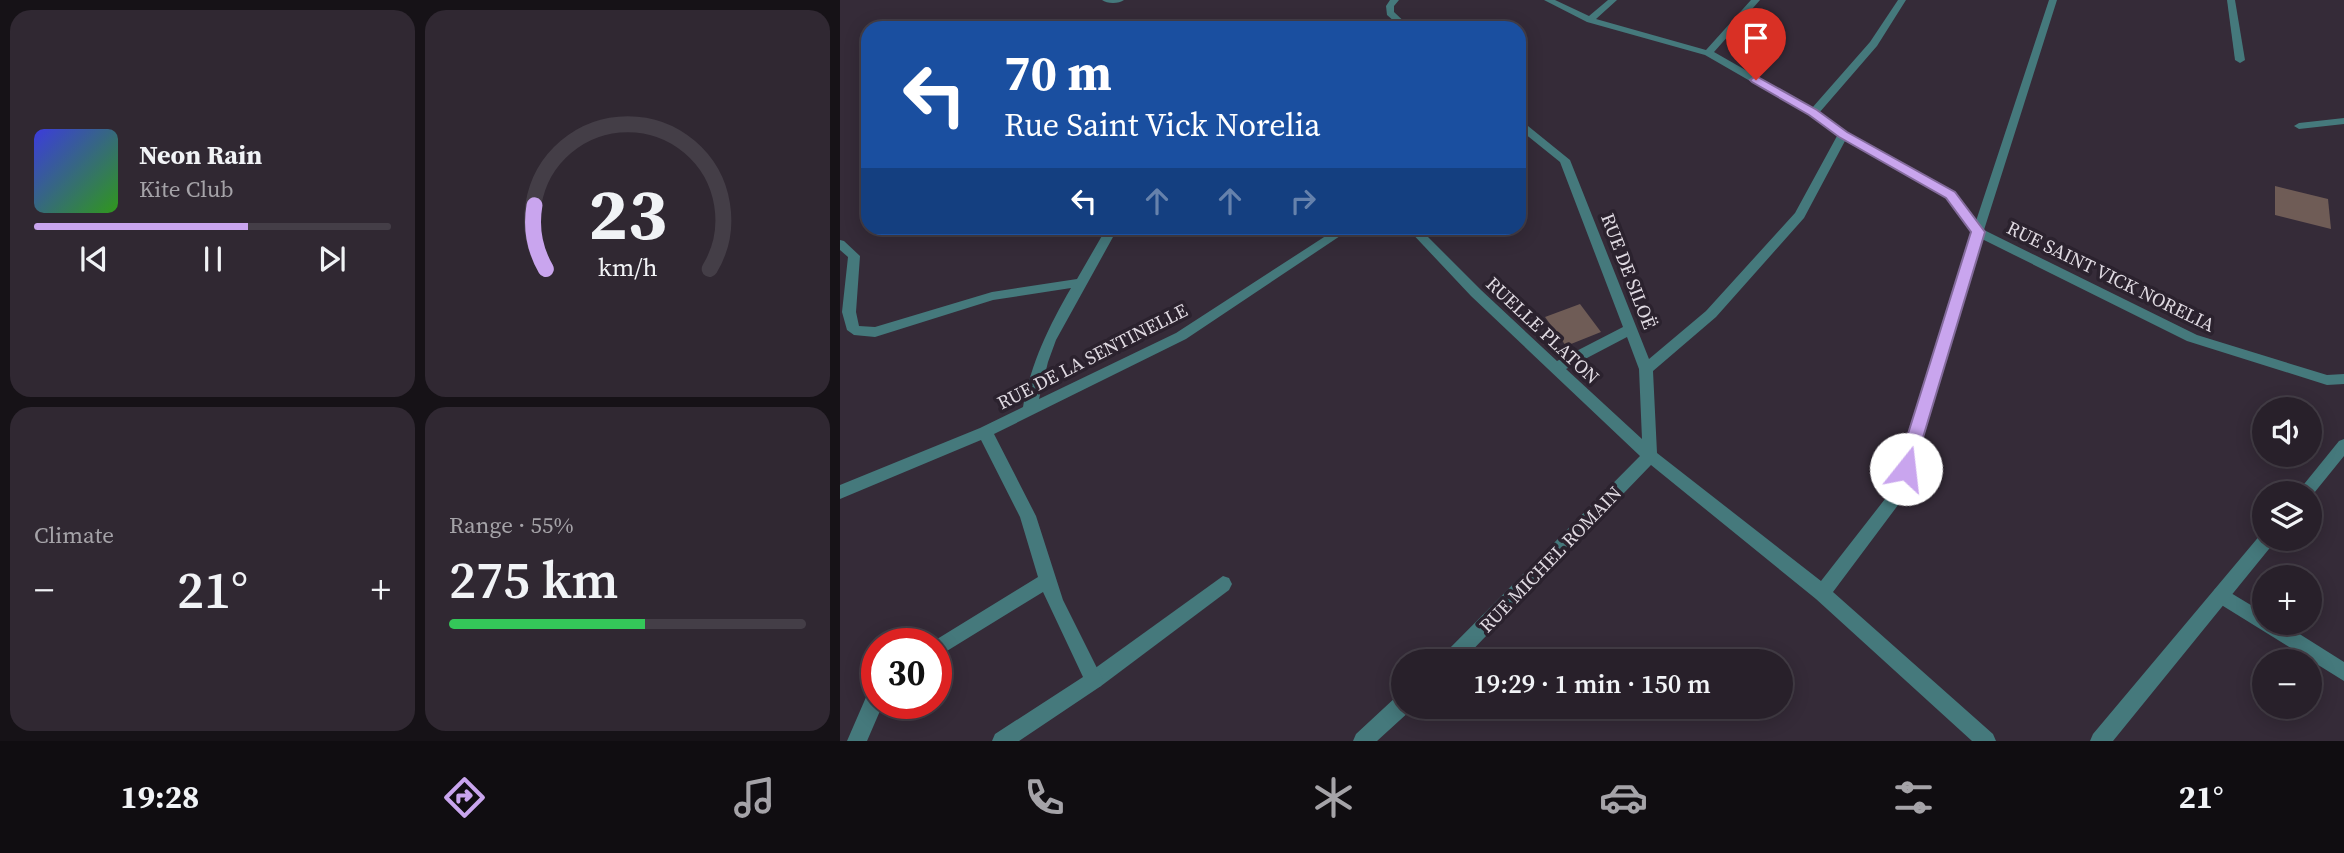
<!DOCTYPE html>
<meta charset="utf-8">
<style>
body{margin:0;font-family:"Source Serif 4",serif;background:#302832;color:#f1f3f6;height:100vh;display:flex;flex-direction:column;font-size:26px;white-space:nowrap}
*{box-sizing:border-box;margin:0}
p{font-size:23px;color:#a5a3a8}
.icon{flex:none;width:38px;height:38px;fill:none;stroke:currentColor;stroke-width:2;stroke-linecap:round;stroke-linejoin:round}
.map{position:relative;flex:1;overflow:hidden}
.details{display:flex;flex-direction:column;gap:10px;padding:10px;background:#161217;width:840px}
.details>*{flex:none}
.guide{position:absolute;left:21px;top:21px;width:665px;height:214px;border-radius:21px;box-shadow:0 4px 18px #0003,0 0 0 2px #443e47;background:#1a4fa0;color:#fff;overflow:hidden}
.buttons{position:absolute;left:1412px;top:397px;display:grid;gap:14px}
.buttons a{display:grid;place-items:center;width:70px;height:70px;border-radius:50%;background:#28202a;box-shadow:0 4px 18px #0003,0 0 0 2px #443e47;font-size:35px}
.speed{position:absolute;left:21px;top:628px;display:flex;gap:14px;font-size:35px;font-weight:700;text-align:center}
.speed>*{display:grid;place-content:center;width:91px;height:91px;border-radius:50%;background:#28202a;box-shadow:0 4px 18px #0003,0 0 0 2px #443e47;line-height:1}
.speed .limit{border:10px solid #d22;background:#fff;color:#111}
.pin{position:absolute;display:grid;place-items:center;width:60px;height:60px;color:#fff;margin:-72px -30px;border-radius:50% 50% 50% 0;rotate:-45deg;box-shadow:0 0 7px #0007}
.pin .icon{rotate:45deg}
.me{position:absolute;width:77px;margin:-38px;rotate:16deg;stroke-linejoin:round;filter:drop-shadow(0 0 5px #0008)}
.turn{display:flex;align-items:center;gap:24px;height:147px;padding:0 28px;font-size:32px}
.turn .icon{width:91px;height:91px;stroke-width:2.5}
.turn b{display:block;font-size:49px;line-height:60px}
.lanes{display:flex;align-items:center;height:66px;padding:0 28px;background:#0003;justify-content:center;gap:35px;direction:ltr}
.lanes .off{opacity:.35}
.big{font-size:52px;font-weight:600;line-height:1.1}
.details .tile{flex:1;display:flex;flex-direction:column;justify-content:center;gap:10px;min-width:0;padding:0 24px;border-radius:21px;background:#302832}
.details .dial{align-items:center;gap:0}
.dial svg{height:182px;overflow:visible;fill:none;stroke:#443e47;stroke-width:7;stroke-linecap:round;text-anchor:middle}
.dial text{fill:#f1f3f6;stroke:none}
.song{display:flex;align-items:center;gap:21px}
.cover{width:84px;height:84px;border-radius:10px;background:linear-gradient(135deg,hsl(240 70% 55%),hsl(110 70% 35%))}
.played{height:7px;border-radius:4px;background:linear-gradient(90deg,#c9a5ee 60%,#443e47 60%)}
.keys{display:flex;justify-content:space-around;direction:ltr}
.heat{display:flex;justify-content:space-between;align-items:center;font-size:38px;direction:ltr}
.charge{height:10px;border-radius:5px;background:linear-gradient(90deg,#34c759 55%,#443e47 0)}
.details .tiles{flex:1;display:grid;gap:10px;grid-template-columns:repeat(2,1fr)}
.trip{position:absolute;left:551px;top:649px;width:402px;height:70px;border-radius:35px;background:#28202a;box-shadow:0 4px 18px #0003,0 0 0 2px #443e47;font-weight:600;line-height:70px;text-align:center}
.tabs{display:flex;height:112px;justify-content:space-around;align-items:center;background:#100d11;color:#a5a3a8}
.tabs .icon{width:49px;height:49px}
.tabs .selected{color:#c9a5ee}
.tabs b{font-size:32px;color:#f1f3f6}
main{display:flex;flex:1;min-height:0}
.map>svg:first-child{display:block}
.building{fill:#6f5c56}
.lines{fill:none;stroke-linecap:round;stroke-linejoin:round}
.lane{fill:#45797c;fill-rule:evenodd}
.street{fill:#45797c;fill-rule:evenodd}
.route{fill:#c9a5ee;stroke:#836b9b;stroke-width:2}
.labels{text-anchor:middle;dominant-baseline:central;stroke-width:7;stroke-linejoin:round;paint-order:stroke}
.street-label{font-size:19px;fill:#dfd9e1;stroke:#2b222e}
</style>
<main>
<section class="details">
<div class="tiles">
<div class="tile">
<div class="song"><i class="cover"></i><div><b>Neon Rain</b><p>Kite Club</p></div></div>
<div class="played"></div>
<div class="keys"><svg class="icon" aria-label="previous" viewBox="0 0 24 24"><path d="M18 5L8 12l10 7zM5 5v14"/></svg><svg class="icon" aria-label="pause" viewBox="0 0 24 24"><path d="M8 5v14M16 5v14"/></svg><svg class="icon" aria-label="next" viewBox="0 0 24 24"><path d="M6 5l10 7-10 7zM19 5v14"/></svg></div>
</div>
<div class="tile dial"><svg viewBox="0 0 100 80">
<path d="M14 69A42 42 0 1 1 86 69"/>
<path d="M14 69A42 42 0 0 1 9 41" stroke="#c9a5ee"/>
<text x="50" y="56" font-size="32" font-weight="700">23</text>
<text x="50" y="72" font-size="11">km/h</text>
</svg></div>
<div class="tile"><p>Climate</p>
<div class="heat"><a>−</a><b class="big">21°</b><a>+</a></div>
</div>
<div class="tile"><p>Range · 55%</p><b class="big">275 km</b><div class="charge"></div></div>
</div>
</section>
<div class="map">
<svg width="1504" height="741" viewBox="0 0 1504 741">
<rect width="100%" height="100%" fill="#352b38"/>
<!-- building -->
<g class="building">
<polygon points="1435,186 1488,199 1491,229 1435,215"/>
<polygon points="740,304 761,332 726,346 705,317"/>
</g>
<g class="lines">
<!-- lane -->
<g class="lane">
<polygon points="1387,0 1395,0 1405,60 1400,63 1395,60"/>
<polygon points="383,576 389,578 392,584 389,590 261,686 254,689 247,686 245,680 247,674"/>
<polygon points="1381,587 1424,613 1424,623 1442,623 1504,662 1504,681 1375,601 1372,595 1375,589"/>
</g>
<!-- street -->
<g class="street">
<path d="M 262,0 L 284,0 C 279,4 267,4 262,0 Z"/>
<polygon points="550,0 559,0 554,6 554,12 571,28 562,28 547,15 546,6"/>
<path d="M 704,0 L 715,0 L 749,16 L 768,0 L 777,0 L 756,19 L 866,50 L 911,0 L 920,0 L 874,52 L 972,108 L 1030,42 L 1058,0 L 1066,0 L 1037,46 L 979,113 L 1007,133 L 1114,193 L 1136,221 L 1209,0 L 1217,0 L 1144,230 L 1357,335 L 1487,375 L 1504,374 L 1504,384 L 1487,385 L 1347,341 L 1142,239 L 1067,493 L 993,592 L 1153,734 L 1156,741 L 1132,741 L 976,599 L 811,465 L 621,662 L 599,662 L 602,656 L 800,456 L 631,296 L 567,228 L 579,228 L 641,290 L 717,361 L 783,327 L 720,162 L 679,129 L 679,121 L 683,122 L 730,160 L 809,359 L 866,311 L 955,213 L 997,136 L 969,115 L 865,55 L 747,22 ZM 1005,141 L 1106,197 L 1132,232 L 1052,490 L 981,581 L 817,453 L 813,371 L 876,317 L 964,218 ZM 787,337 L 799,369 L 802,439 L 726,369 Z"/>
<polygon points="1504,118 1504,124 1459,129 1454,126 1459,123"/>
<path d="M 498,228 L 512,228 L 346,339 L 154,434 L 196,516 L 223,600 L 263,680 L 261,686 L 179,741 L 152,741 L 155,734 L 243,677 L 203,592 L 102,654 L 96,657 L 96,644 L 89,644 L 198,577 L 180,517 L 141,440 L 0,499 L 0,485 L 140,428 L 183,407 C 191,363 209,326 231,288 L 153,300 L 35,337 L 14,335 L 7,330 L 2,312 L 8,257 L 0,250 L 0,240 L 4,241 L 20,256 L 16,312 L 19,326 L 35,327 L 152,292 L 237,279 L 263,234 L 271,234 L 273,237 L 216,340 L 208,362 L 199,399 L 336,333 Z"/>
<polygon points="1504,439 1504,456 1470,498 1470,494 1456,494 1499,441"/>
<polygon points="1424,533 1424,539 1435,539 1433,544 1273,741 1250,741 1253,734 1421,534"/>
<polygon points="37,686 37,704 43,704 27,741 7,741 30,688"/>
<polygon points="564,694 564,707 572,707 571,710 537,741 513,741 516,734 557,696"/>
</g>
</g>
<!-- route -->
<polygon class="route" points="916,76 977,110 1007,132 1115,192 1145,232 1072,474 1066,476 1060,474 1057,469 1131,232 1106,198 999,137 969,115 912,82 910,80"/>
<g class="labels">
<!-- street labels -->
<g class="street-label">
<text transform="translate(789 271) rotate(69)">RUE DE SILOË</text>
<text transform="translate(1271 276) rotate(26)">RUE SAINT VICK NORELIA</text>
<text transform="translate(703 330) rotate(43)">RUELLE PLATON</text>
<text transform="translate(252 356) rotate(-27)">RUE DE LA SENTINELLE</text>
<text transform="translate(710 559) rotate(-46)">RUE MICHEL ROMAIN</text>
</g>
</g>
</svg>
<div class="buttons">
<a><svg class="icon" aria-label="sound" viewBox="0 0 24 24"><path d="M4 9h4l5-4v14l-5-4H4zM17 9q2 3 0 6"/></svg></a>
<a><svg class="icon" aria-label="layers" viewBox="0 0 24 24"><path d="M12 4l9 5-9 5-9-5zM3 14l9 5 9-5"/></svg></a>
<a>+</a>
<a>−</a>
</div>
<div class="speed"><div class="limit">30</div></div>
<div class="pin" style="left:916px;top:80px;background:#d93025"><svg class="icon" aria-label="arrive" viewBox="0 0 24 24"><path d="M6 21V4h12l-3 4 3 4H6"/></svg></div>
<svg class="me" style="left:1066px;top:469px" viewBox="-20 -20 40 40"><circle r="19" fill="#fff"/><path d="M0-13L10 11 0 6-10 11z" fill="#c9a5ee"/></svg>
<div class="trip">19:29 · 1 min · 150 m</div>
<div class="guide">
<div class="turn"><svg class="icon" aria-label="left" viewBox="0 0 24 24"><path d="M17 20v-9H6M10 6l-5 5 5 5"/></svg><div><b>70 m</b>Rue Saint Vick Norelia</div></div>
<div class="lanes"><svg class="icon" aria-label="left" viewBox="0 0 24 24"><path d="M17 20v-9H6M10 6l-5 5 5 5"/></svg><svg class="icon off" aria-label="ahead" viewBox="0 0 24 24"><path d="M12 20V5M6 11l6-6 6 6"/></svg><svg class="icon off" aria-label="ahead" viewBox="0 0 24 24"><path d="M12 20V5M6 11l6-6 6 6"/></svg><svg class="icon off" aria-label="right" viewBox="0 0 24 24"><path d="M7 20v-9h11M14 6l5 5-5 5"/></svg></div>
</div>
</div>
</main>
<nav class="tabs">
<b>19:28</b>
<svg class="icon selected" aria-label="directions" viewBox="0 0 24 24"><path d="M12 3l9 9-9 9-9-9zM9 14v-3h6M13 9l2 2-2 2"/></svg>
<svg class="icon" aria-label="music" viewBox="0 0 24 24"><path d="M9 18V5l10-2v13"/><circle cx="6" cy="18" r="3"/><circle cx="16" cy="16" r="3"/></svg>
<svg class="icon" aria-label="phone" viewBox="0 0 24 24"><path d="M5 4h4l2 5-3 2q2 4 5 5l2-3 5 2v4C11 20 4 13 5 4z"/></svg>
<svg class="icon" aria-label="climate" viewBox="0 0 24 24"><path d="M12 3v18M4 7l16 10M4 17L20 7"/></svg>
<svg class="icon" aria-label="car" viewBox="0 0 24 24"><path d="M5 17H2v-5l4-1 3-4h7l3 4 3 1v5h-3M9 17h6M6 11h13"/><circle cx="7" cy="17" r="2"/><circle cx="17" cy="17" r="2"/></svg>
<svg class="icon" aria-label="filters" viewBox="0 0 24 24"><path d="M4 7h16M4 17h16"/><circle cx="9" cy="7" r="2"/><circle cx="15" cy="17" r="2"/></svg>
<b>21°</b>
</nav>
